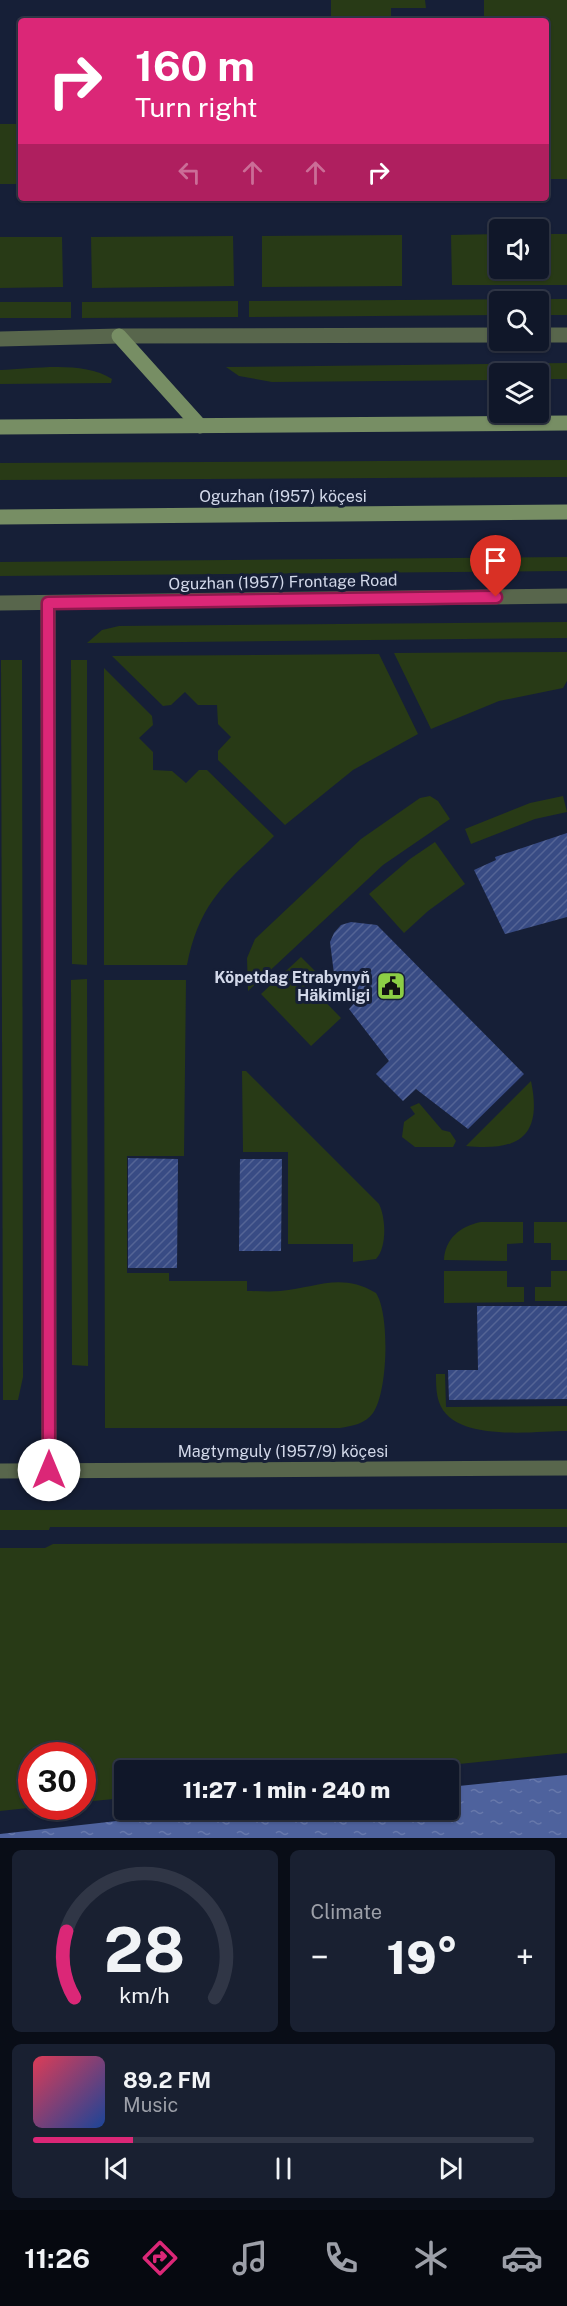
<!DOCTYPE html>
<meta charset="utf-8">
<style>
body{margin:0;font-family:"Public Sans",sans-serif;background:#192031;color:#f1f3f6;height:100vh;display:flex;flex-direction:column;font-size:22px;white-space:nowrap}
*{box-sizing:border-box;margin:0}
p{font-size:20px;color:#9c9fa8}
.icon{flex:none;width:33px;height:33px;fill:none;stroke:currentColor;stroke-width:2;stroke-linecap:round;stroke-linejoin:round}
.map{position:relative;height:1838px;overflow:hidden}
.panel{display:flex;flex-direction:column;gap:12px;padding:12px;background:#090d17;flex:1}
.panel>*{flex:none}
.hud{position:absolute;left:18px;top:18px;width:531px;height:183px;border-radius:6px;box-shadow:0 2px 4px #0004,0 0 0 2px #303646;background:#db2777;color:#fff;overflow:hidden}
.tools{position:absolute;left:489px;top:219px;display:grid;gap:12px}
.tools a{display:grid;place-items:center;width:60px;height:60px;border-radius:6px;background:#101729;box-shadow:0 2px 4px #0004,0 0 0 2px #303646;font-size:30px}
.speed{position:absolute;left:18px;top:1742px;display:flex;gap:12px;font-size:30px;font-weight:700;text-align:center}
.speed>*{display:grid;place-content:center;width:78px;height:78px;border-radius:50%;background:#101729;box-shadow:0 2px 4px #0004,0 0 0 2px #303646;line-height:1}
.speed .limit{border:9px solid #d22;background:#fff;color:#111}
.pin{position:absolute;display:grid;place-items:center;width:51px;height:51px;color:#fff;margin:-62px -26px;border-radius:50% 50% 50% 0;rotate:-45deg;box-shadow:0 0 6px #0007}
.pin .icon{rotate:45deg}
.me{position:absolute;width:66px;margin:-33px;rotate:0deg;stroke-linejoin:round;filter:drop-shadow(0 0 4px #0008)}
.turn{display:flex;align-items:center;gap:21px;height:126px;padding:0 18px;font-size:27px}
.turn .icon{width:78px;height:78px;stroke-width:2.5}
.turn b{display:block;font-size:42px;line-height:51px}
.lanes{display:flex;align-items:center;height:57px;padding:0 18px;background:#0003;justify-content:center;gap:30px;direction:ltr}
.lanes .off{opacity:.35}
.big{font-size:45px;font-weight:800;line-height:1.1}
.panel .widget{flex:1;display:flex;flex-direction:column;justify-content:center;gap:9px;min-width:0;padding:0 21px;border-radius:9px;background:#192031}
.panel .dial{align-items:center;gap:0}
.dial svg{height:156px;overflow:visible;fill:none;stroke:#303646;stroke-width:7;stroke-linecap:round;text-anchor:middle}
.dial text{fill:#f1f3f6;stroke:none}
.song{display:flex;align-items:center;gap:18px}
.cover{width:72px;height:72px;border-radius:9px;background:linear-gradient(135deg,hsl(350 70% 55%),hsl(220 70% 35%))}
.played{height:6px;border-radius:3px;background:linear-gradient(90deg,#db2777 20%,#303646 20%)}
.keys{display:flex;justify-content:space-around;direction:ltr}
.heat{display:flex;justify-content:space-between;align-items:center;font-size:33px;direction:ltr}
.panel .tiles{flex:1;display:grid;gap:12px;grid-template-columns:1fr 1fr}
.widget:last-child{grid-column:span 2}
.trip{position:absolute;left:114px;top:1760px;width:345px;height:60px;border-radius:6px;background:#101729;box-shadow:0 2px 4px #0004,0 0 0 2px #303646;font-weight:800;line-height:60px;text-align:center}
.tab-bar{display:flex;height:96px;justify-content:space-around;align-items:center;background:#060910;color:#9c9fa8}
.tab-bar .icon{width:42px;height:42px}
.tab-bar .on{color:#db2777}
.tab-bar b{font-size:27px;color:#f1f3f6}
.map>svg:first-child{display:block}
.grass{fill:#283a16}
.water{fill:url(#water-ripples)}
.building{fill:url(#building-hatch)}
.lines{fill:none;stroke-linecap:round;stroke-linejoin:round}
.street{stroke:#58664c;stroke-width:15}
.secondary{stroke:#778e64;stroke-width:15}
.route-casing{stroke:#8e194d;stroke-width:15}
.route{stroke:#db2777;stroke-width:10}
.labels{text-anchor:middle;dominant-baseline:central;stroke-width:6;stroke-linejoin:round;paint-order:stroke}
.street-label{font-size:16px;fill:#d2d8e9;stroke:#161f37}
.poi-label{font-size:16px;font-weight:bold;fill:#d2d8e9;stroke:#161f37;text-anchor:end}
</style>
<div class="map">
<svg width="567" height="1838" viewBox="0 0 567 1838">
<defs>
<pattern id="water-ripples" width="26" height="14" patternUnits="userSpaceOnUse" patternTransform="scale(1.5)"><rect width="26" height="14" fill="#4e629d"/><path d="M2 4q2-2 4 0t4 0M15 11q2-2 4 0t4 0" fill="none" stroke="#6778ab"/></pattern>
<pattern id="building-hatch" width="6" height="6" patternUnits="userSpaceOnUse" patternTransform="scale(1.5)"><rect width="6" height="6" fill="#384b84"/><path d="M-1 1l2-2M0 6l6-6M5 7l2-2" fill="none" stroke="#546495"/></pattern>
</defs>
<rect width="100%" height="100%" fill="#161f37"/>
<!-- grass -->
<g class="grass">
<polygon points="331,0 425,0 426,8 391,8 391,21 331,21"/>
<polygon points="484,0 567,0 567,179 546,179 546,21 484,21"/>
<polygon points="0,124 20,124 21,184 0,184"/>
<polygon points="499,234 500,268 538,268 539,234 567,234 567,285 452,285 451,235"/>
<polygon points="402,235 402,286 262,287 262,236"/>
<polygon points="233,236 234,286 92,288 91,237"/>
<polygon points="0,237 62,237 63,287 0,288"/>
<polygon points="567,299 567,315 539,315 538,302 500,302 499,315 249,317 249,301"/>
<polygon points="238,301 238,317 82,318 82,302"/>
<rect x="0" y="302" width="71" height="16"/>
<polygon points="567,363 567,379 539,379 538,374 500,374 499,380 272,382 239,376 226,367"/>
<path d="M 0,370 C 34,369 82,360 112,379 L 111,383 L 0,384 Z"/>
<polygon points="567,460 567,477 0,480 0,463"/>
<polygon points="567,557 567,571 0,576 0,562"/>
<polygon points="567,622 567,638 87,643 102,630 119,626"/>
<polygon points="567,652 567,681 563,688 499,701 431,729 394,653"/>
<polygon points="379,654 418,734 353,770 285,825 218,760 218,751 231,737 218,724 217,705 198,705 185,692 171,705 163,706 112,656"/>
<polygon points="1,660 22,660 23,1377 18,1400 3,1400"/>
<polygon points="71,660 87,660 87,965 72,964"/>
<path d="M 104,668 L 152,716 L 153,725 L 139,738 L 153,752 L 153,770 L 172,771 L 186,783 L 199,770 L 207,770 L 274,836 C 229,881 200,899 187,965 L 104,965 Z"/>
<polygon points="430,796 438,801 450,819 383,865 248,991 247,958 255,939 361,839 420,798"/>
<polygon points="563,796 567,812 535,819 471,844 465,829 530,803"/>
<polygon points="435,842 465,884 428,911 404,933 369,894 410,859"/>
<polygon points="301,957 317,973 307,983 341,1018 311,1046 261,994"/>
<polygon points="87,979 88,1366 72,1365 71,980"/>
<path d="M 104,980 L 186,980 L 184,1156 L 127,1156 L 127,1273 L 169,1273 L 169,1281 L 247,1281 L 247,1291 C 258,1291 269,1292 280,1291 C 317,1288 340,1272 376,1293 C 390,1314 388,1392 373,1413 C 365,1424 352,1426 340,1428 L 105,1428 Z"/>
<path d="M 242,1071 L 246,1071 L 379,1204 C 386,1218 387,1248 376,1259 L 353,1262 L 353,1244 L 288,1244 L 288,1152 L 243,1152 Z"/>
<path d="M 531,1081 C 543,1138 517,1151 466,1146 Z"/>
<polygon points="419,1103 442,1130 450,1132 456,1141 453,1147 415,1147 402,1137 404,1122 415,1114 410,1107"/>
<path d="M 481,1222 L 523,1222 L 523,1243 L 507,1244 L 507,1261 L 444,1260 C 445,1239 460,1226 481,1222 Z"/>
<polygon points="534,1222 567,1222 567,1260 551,1260 551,1243 534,1243"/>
<polygon points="444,1271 507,1271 507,1287 524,1287 524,1302 444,1303"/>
<polygon points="551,1271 567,1271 567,1301 535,1301 535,1287 551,1287"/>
<path d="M 436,1374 L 445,1374 L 446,1407 L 567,1406 L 567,1431 C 533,1431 453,1443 439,1402 C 436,1393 436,1383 436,1374 Z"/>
<polygon points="567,1509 567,1527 50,1527 49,1530 0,1530 0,1510"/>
<polygon points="567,1543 567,1753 401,1770 124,1770 124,1798 83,1802 82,1755 32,1755 32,1806 47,1806 0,1811 0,1548 45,1548 53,1544"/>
</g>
<!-- water -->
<polygon class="water" points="567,1775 567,1838 0,1838 0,1834 225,1809 448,1809 449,1787"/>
<!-- building -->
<g class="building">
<polygon points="567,833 567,917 505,934 474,870 496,860 495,857"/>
<polygon points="351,922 377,925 524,1074 468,1129 416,1089 403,1101 376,1074 389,1061 349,1009 358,999 334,974 330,942 334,933 341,925"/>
<polygon points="128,1158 178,1159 177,1268 128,1268"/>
<polygon points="240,1159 282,1159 281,1251 239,1251"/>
<polygon points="477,1306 567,1306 567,1399 449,1400 448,1370 478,1370"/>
</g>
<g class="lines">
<!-- street -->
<g class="street">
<polyline points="538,335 567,335"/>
<polyline points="0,339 119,336 500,335"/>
<polyline points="0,603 567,596"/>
<polyline points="48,603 49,1470"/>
<polyline points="0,1471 567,1468"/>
</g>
<!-- secondary -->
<g class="secondary">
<polyline points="119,336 200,426"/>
<polyline points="0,427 567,423"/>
<polyline points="0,517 567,512"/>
</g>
</g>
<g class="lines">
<!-- route casing -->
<g class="route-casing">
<polyline id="route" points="49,1470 48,603 496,597"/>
</g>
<!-- route -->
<use href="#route" class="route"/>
</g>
<!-- icons -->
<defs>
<g id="civic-square" transform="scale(1.5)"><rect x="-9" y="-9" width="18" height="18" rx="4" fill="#8cce45" stroke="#161f37"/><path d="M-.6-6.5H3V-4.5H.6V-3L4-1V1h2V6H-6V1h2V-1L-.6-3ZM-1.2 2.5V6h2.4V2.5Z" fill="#111"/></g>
</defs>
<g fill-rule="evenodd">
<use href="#civic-square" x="391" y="986"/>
</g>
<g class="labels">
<!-- street labels -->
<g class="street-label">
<text x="283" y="496">Oguzhan (1957) köçesi</text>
<text transform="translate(283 582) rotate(-1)">Oguzhan (1957) Frontage Road</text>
<text x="283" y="1451">Magtymguly (1957/9) köçesi</text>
</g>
<!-- poi labels -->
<g class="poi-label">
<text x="370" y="977">Köpetdag Etrabynyň<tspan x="370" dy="18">Häkimligi</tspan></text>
</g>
</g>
</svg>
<div class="tools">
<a><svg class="icon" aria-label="sound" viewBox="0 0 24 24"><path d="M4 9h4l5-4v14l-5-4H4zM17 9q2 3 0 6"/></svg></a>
<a><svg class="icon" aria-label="search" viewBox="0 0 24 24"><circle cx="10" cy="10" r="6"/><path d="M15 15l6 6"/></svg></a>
<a><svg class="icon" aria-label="layers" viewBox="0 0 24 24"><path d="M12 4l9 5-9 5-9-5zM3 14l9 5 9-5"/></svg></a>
</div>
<div class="speed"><div class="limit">30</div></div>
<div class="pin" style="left:496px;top:597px;background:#d93025"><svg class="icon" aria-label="arrive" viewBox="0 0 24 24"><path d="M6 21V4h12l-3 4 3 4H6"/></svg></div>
<svg class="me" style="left:49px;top:1470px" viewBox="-20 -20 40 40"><circle r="19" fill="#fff"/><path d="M0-13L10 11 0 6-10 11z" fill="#db2777"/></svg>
<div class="trip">11:27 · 1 min · 240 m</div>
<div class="hud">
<div class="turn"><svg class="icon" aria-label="right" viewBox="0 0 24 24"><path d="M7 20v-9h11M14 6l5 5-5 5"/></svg><div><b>160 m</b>Turn right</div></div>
<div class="lanes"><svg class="icon off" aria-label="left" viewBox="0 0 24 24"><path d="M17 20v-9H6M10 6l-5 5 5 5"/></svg><svg class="icon off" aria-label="ahead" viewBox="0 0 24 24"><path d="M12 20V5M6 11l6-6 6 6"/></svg><svg class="icon off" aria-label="ahead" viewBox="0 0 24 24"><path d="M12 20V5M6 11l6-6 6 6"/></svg><svg class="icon" aria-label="right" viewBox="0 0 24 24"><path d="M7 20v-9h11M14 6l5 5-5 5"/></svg></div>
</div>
</div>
<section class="panel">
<div class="tiles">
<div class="widget dial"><svg viewBox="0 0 100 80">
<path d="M14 69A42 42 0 1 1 86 69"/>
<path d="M14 69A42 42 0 0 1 10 35" stroke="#db2777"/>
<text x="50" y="56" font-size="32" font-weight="700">28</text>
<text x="50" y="72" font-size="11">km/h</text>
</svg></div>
<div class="widget"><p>Climate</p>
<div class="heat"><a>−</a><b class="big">19°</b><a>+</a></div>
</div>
<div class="widget">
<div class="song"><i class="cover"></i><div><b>89.2 FM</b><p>Music</p></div></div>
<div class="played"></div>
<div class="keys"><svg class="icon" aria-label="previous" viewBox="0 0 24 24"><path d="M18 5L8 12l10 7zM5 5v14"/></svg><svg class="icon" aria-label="pause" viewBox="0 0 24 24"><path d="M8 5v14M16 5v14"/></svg><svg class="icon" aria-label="next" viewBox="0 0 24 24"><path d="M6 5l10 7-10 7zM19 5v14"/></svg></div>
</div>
</div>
</section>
<nav class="tab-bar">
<b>11:26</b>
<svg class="icon on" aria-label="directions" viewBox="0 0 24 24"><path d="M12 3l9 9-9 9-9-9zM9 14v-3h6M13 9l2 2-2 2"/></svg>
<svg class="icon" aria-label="music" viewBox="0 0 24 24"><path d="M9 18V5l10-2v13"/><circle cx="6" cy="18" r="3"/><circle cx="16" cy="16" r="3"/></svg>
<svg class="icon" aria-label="phone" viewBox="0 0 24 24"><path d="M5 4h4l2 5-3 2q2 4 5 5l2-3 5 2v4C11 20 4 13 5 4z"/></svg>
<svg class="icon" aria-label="climate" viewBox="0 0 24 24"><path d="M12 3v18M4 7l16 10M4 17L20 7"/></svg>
<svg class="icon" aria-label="car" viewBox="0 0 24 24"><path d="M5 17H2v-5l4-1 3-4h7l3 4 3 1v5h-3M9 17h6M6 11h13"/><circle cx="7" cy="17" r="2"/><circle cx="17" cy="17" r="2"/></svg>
</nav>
